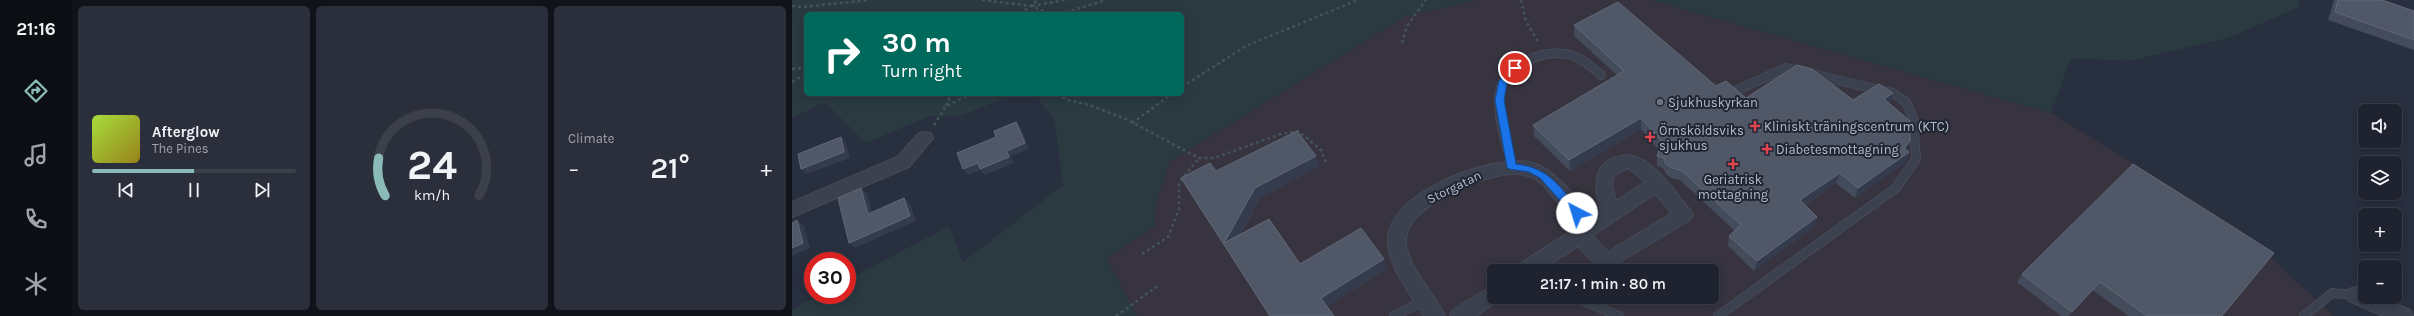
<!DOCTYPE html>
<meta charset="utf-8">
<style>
body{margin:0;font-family:Karla,sans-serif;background:#2b2f3b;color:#f1f3f6;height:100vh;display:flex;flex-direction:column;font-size:15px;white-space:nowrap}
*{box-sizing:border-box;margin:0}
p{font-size:13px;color:#a1a4aa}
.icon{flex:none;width:22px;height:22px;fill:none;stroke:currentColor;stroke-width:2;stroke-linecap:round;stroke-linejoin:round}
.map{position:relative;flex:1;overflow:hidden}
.side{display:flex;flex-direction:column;gap:6px;padding:6px;background:#10131a;width:720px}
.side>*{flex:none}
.hud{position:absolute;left:12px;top:12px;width:380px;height:84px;border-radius:6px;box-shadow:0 2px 10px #0003,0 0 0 1px #3c404b;background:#00695c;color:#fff;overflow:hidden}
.fabs{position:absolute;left:1566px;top:104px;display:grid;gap:8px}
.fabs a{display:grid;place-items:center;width:44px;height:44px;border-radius:6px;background:#1e232f;box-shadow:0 2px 10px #0003,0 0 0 1px #3c404b;font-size:20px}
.speed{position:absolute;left:12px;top:252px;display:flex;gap:8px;font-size:20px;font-weight:700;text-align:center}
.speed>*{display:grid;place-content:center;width:52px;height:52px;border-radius:50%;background:#1e232f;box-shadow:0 2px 10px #0003,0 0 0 1px #3c404b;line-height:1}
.speed .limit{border:6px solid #d22;background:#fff;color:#111}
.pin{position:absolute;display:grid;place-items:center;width:34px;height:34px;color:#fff;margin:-17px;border:2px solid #fff;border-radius:50%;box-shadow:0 1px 4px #0007}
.me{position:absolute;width:44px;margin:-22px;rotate:320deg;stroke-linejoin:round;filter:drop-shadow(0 0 3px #0008)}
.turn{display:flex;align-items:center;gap:14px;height:84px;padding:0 12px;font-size:18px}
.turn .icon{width:52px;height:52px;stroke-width:2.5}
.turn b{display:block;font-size:28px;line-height:34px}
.big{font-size:30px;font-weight:600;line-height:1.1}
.side .card{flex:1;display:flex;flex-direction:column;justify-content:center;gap:6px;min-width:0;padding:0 14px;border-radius:6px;background:#2b2f3b}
.side .dial{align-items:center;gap:0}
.dial svg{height:104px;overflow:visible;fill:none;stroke:#3c404b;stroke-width:7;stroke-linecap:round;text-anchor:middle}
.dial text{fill:#f1f3f6;stroke:none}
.song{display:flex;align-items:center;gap:12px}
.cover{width:48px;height:48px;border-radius:6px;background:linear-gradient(135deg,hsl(80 70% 55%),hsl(50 70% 35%))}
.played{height:4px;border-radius:2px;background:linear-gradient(90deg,#8bbbb9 50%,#3c404b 50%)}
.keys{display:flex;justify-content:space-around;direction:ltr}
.heat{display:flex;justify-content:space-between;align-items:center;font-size:22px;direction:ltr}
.side .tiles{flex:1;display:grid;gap:6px;grid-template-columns:repeat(3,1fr)}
.trip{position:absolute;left:695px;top:264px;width:232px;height:40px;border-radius:6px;background:#1e232f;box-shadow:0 2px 10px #0003,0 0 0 1px #3c404b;font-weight:600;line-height:40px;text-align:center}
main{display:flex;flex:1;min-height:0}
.menu{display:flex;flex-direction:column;width:72px;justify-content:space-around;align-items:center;background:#0c0e13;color:#a1a4aa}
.menu .icon{width:28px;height:28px}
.menu .current{color:#8bbbb9}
.menu b{font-size:18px;color:#f1f3f6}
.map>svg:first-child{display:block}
.medical{fill:#373440;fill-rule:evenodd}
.green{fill:#2a3a40}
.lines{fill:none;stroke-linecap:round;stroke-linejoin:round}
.service-casing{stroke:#464a58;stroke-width:10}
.minor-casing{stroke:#464a58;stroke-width:2}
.path{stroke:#435358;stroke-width:2.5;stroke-dasharray:3 3;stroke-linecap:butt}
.service{stroke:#3c414f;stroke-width:8}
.minor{fill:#3c414f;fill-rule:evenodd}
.wall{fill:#444c5c}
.shaded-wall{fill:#333b4c}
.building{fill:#505868;stroke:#616877}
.route{fill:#1a73e8;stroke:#114b97}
.worship-dot{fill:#6b7280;stroke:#212634;stroke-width:1.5}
.health-dot{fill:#e0444e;stroke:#212634;stroke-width:1.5}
.labels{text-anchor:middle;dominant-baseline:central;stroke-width:4;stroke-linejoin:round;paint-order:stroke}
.poi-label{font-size:13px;fill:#b9bdc9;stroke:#212634;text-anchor:start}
.street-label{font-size:13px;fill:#b9bdc9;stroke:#212634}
</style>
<main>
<nav class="menu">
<b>21:16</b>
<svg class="icon current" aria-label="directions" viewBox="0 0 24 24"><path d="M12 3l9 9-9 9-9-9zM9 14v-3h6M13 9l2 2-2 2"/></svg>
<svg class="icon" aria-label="music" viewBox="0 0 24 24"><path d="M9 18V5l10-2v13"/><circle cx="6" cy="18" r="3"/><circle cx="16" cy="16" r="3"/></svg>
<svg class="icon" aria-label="phone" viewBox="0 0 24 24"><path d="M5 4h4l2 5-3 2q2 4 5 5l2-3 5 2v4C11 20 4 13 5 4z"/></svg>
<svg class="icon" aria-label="climate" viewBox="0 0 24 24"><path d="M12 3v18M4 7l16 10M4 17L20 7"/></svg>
</nav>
<section class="side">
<div class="tiles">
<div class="card">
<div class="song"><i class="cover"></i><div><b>Afterglow</b><p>The Pines</p></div></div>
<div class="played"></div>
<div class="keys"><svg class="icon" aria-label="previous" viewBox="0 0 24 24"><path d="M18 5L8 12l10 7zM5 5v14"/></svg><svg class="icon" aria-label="pause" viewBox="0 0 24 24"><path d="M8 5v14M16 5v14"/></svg><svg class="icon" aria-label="next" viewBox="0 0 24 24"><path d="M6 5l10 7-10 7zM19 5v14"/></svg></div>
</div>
<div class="card dial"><svg viewBox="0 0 100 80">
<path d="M14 69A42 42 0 1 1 86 69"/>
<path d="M14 69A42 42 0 0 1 9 40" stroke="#8bbbb9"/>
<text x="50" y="56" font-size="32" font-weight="700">24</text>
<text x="50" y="72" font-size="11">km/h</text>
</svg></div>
<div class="card"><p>Climate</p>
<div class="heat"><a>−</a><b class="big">21°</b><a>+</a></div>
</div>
</div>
</section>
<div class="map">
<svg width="1622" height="316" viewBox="0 0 1622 316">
<rect width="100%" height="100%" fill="#282f3f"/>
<!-- medical -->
<path class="medical" d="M 684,0 L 859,0 L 1259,113 L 1445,227 L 1542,316 L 345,316 L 314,258 L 362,227 L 364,203 L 378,161 L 614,16 ZM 702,271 L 920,271 L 920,297 L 702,297 Z"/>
<!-- green -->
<g class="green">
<polygon points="0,0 684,0 614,16 378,161 364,203 362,227 314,258 345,316 0,316 0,309 27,295 55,295 55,280 157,226 171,262 271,185 263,122 243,94 390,94 390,14 14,14 14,94 225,94 165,117 138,116 74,143 33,102 0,118"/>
<polygon points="859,0 1508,0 1505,8 1436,38 1337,61 1279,58 1259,113"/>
</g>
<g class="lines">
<!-- service casing -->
<g class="service-casing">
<g id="service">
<path d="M 720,167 C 715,143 702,112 709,88 C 716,62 754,49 778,55 C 790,58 800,67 809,75"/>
<polyline points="782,297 827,316"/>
<polyline points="602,316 633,300"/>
<polyline points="926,316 1104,188 1124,159 1121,118 1114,102 1101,93 994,68 943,91"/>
<polyline points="1512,316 1540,293 1564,295"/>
</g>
</g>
<!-- minor casing -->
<g class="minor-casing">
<g id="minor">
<polygon points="133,132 139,133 141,138 117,167 0,217 0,202 105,157 127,133"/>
<path d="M 838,155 C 864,161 882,191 898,210 L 901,215 L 898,220 L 814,270 L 807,268 L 786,246 L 748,271 L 724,271 L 726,265 L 779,231 C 781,217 773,211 765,202 C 758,193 748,179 736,176 C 705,165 609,205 614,244 C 618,271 642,292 653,316 L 632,316 C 619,295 598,269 596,243 C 592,194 697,155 737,162 C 759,166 788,198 796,219 L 809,211 C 800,182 801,157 838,155 ZM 836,168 L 853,182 L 824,201 L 820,186 L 822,176 ZM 863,194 L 880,213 L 816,252 L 800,236 Z"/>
<polygon points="702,285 702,297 710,297 709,299 684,316 658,316 661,310"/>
<polygon points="1564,287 1573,290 1573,297 1589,297 1618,310 1621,316 1591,316 1557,301 1554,295 1557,289"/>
</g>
</g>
<!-- path -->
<g class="path">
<polyline points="190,0 239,6 259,14"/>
<polyline points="729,0 734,21 747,43"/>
<polyline points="0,6 10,7 77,0"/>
<polyline points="240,6 273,0"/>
<polyline points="228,14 246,0"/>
<polyline points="268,14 314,0"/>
<polyline points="610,43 615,26 634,0"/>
<polyline points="0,69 14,68"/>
<polyline points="0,82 14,74"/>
<polyline points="390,87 454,46 566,0"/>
<polyline points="265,94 276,100 297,105 334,119 407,158 422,158 489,134 506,131 529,150 534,162"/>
<polyline points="154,106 159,94"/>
<polyline points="340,123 380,94"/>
<polyline points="142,125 154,106 179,94"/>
<polyline points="350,254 376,237 387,209 387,182 407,158"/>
<polyline points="324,316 367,285"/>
</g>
<!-- service -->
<use href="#service" class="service"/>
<!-- minor -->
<use href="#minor" class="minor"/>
</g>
<!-- wall -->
<g class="wall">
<polygon points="1542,0 1590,0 1622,11 1622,50 1536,20"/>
<polygon points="782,25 924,86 954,98 1061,100 1097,104 1118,141 1114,150 1117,152 1113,163 1063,198 1044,183 1013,205 1022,227 962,271 936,246 937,236 943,231 888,180 879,178 874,174 871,168 865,166 865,156 867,150 849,129 778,171 742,136 741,125 825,75 782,36"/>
<polygon points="524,156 528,166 468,198 448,235 508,264 592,259 596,268 535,306 542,316 478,316 389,178 424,171"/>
<polygon points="1341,164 1430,316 1336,316 1301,290 1277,316 1269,316 1225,282 1230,274"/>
</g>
<!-- shaded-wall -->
<g class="shaded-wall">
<polygon points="1101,93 1097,104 1092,99"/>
<polygon points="849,118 849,129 778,171 777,160"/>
<polygon points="224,122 229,128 237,149 219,156 222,163 193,175 188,170 176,175 171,169"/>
<polygon points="49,137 54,143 58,158 15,174 9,169"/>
<polygon points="1118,141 1114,151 1112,148"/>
<polygon points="1117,152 1113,163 1063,198 1066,188"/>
<polygon points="524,156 528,166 468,198 437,253 432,243 463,188"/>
<polygon points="1048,173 1044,183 1005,210 1008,200"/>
<polygon points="69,188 75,194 82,220 76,214"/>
<polygon points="112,198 118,204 124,221 63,248 57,243"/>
<polygon points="1025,217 1022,227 962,271 965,261"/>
<polygon points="5,220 12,226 18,248 0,256 0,248"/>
<polygon points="592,259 596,268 533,307 529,298"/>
<polygon points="1308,282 1301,290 1277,316 1280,312"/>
</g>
<!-- building -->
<g class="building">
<polygon points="1546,0 1590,0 1622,11 1622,40 1543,12"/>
<polygon points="826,2 924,86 934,81 954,98 1005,65 1020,69 1061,100 1087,84 1101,93 1092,99 1118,121 1118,141 1112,148 1117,152 1066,188 1048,173 1008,200 1025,217 965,261 937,236 949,225 889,170 880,168 874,164 872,158 865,156 870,142 849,118 777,160 741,125 832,71 782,25"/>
<polygon points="224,122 233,143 215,151 217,157 188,169 186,163 171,169 165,153 204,137 202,131"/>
<polygon points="505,131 524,156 463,188 432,243 477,219 508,264 569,228 592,259 529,298 542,316 478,316 389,178 418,163 424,171"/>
<polygon points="49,137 52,152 9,169 6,154"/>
<polygon points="1341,164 1482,253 1430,316 1355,316 1308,282 1280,312 1230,274"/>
<polygon points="69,188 76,214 112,198 118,216 57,243 46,198"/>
<polygon points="5,220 11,243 0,248 0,223"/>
</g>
<!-- route -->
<path class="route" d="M 720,65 L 727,68 L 715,82 L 712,100 L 724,164 C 758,168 767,187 788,210 L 788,215 L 781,215 L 748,178 L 737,172 L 717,169 L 715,167 L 703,100 L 707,81 Z"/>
<!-- markers -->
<circle class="worship-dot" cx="868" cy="102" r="4"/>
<g class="health-dot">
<path d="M961 120h4v4h4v4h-4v4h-4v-4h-4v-4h4z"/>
<path d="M856 131h4v4h4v4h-4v4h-4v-4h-4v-4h4z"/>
<path d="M973 143h4v4h4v4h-4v4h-4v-4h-4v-4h4z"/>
<path d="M939 158h4v4h4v4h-4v4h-4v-4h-4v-4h4z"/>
</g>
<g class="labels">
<!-- poi labels -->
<g class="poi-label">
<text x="876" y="102">Sjukhuskyrkan</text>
<text x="972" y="126">Kliniskt träningscentrum (KTC)</text>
<text x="867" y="130">Örnsköldsviks<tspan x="867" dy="15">sjukhus</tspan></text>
<text x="984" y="149">Diabetesmottagning</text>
<text x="941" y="179" text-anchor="middle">Geriatrisk<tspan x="941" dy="15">mottagning</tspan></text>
</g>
<!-- street labels -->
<g class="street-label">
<text transform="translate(662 187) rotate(-26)">Storgatan</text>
</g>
</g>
</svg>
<div class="fabs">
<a><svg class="icon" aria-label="sound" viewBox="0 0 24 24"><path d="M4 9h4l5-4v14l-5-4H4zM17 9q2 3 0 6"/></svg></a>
<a><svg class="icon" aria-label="layers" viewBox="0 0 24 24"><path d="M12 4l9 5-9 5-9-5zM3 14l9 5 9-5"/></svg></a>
<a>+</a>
<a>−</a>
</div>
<div class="speed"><div class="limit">30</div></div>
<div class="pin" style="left:723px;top:68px;background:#d93025"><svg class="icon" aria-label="arrive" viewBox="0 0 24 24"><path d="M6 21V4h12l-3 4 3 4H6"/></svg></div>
<svg class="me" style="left:785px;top:213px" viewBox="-20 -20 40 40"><circle r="19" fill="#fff"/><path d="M0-13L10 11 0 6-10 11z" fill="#1a73e8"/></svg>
<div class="trip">21:17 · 1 min · 80 m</div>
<div class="hud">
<div class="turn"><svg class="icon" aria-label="right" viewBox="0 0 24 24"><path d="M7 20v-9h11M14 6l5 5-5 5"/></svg><div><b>30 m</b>Turn right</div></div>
</div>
</div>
</main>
